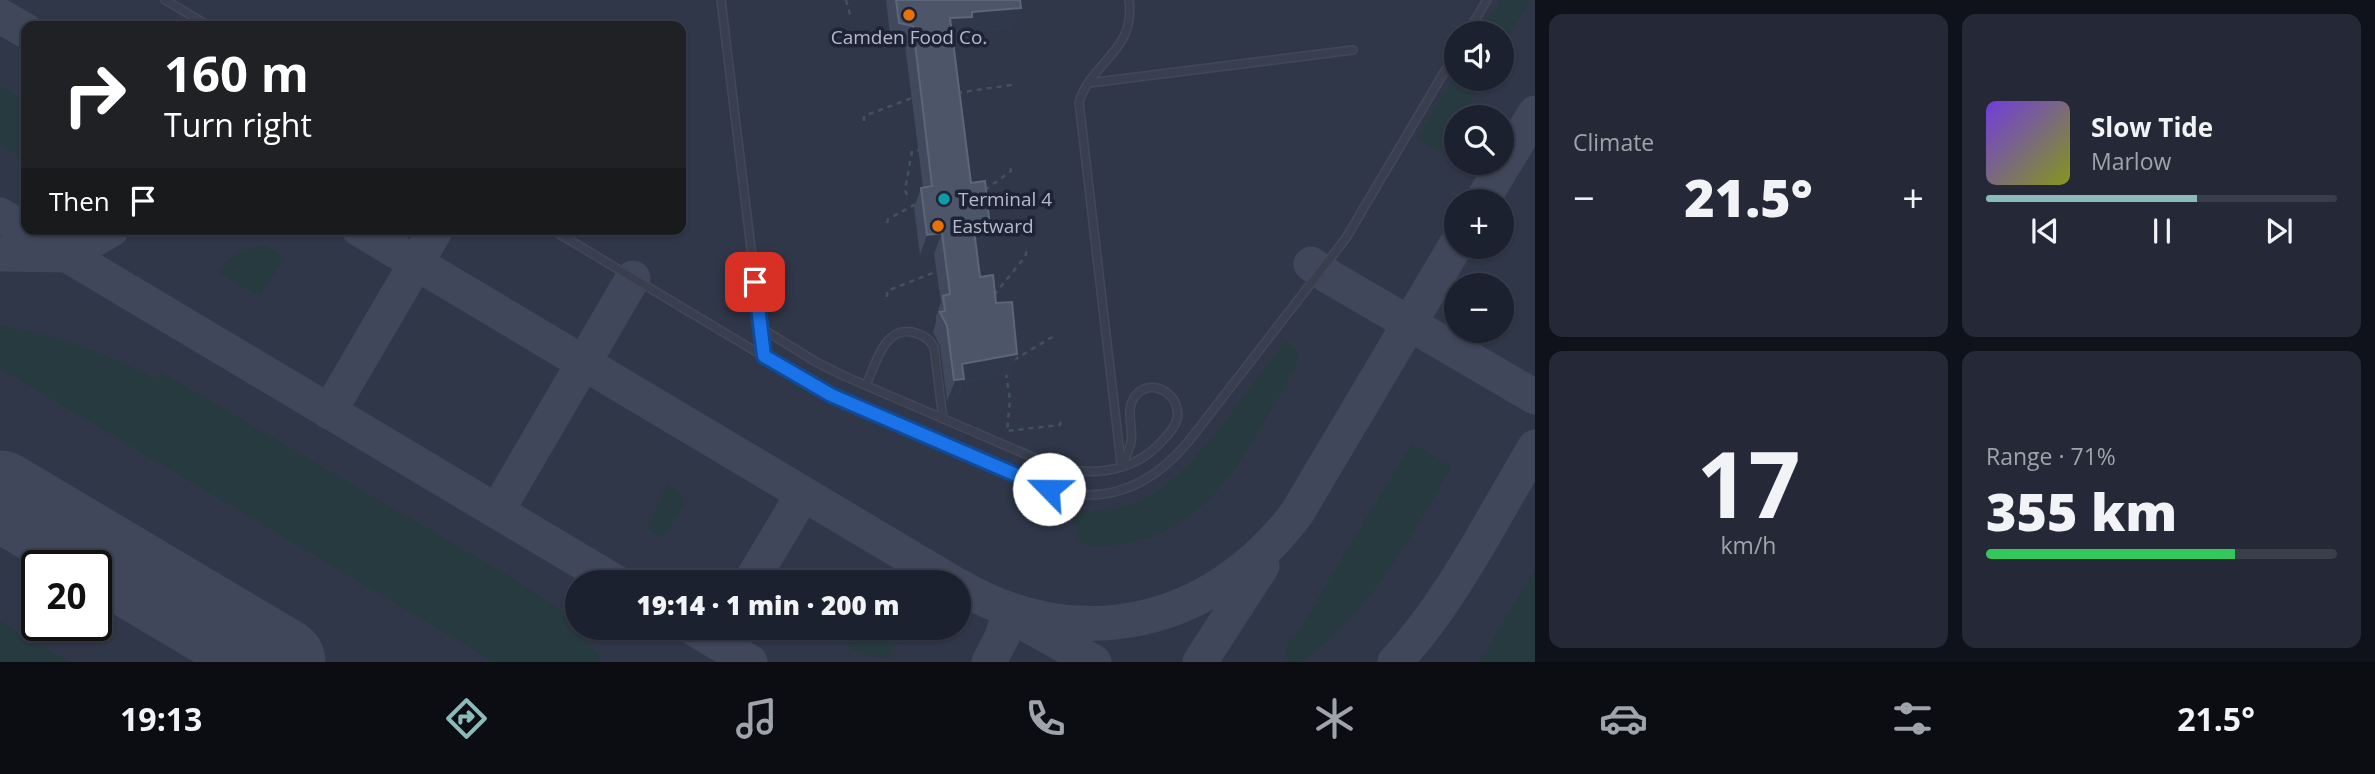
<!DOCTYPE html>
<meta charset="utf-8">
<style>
body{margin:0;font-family:"Open Sans",sans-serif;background:#252937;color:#f1f3f6;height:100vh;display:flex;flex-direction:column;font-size:26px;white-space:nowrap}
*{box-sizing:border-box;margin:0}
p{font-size:23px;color:#a0a3aa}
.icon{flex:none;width:38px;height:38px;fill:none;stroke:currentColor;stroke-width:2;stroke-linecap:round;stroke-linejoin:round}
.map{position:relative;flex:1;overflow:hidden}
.panel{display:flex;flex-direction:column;gap:14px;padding:14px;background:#0f121a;width:840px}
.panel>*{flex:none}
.banner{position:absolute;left:21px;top:21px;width:665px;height:214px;border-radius:14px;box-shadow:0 2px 5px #0004,0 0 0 2px #3a3e4b;background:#202124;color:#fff;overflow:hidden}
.buttons{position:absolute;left:1444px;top:21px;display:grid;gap:14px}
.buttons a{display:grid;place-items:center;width:70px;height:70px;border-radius:50%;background:#1c212f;box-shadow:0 2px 5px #0004,0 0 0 2px #3a3e4b;font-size:35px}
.speed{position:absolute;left:21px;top:550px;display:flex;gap:14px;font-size:35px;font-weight:700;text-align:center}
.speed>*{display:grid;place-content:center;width:91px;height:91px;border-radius:50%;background:#1c212f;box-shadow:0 2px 5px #0004,0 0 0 2px #3a3e4b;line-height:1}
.speed .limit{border:4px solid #111;border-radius:10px;background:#fff;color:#111}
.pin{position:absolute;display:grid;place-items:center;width:60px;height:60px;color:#fff;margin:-30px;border-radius:14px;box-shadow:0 4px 10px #0006}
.me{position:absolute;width:77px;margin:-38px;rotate:293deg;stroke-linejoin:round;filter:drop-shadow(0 0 5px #0008)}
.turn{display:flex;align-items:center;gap:24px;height:147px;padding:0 28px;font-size:32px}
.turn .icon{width:91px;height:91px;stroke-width:2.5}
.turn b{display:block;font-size:49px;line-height:60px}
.then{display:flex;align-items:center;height:66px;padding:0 28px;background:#0003;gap:14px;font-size:26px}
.big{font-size:52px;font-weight:800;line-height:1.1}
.panel .card{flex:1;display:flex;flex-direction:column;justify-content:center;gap:10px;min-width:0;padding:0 24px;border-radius:14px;background:#252937}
.panel .dial{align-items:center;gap:0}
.dial b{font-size:91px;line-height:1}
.song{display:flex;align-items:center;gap:21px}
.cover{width:84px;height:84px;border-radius:10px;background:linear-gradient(135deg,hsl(260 70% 55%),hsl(70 70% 35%))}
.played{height:7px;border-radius:4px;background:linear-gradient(90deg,#8bbbb9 60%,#3a3e4b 60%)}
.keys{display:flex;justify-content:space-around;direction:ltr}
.heat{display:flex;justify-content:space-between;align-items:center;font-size:38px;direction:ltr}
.charge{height:10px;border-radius:5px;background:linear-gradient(90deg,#34c759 71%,#3a3e4b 0)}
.panel .tiles{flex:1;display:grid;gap:14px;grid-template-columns:repeat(2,1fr)}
.trip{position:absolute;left:565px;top:570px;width:406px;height:70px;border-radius:35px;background:#1c212f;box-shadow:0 2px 5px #0004,0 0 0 2px #3a3e4b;font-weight:800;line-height:70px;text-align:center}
.tab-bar{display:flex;height:112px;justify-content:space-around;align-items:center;background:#0b0d13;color:#a0a3aa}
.tab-bar .icon{width:49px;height:49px}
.tab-bar .current{color:#8bbbb9}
.tab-bar b{font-size:32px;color:#f1f3f6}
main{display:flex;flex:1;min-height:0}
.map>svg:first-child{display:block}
.airport{fill:#303749;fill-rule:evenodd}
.green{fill:#273a40}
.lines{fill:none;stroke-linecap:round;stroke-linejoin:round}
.taxiway{stroke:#40475a;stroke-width:35}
.runway{stroke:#40475a;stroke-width:89}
.lane-casing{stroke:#434858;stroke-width:10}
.path{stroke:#405358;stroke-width:2.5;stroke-dasharray:5 5;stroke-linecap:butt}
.lane{stroke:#393f4f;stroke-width:7}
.wall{fill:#40495d}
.shaded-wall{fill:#30384c}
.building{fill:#4d5569;stroke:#5d6578;stroke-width:2}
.route-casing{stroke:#114b97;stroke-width:18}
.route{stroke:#1a73e8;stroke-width:12}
.food-dot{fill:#e8710a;stroke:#1e2435;stroke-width:2.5}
.culture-dot{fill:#0f9aa8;stroke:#1e2435;stroke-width:2.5}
.labels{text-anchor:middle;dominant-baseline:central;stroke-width:7;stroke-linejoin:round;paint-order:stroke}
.poi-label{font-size:19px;fill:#b6baca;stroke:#1e2435;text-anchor:start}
</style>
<main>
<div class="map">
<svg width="1535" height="662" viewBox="0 0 1535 662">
<rect width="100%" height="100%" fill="#252c3f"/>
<!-- airport -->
<path class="airport" d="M 0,0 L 1535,0 L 1535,662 L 0,662 ZM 26,26 L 681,26 L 681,229 L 26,229 ZM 1456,33 L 1502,33 L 1502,79 L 1456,79 ZM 1456,117 L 1502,117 L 1502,163 L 1456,163 ZM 1456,201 L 1502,201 L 1502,247 L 1456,247 ZM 1456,285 L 1502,285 L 1502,331 L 1456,331 ZM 37,565 L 96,565 L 96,625 L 37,625 ZM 578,583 L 959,583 L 959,628 L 578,628 Z"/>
<!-- green -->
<g class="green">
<polygon points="1500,0 1530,0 1502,49 1502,33 1480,33"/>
<polygon points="1456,74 1456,79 1484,79 1461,117 1456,117 1456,126 1440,152 1417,139"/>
<polygon points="0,86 26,101 26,160 0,144"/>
<path d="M 264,245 L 285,257 L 260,296 L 219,273 C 228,254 244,250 264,245 Z"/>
<path d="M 0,325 C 56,335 106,353 157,379 L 161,372 L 515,580 L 577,620 L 574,627 L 594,649 L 601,662 L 494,662 L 0,368 Z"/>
<path d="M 1285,341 C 1297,348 1300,352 1296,366 C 1255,435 1218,526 1130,542 C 1114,545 1098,549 1083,544 L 1079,539 L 1069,510 C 1147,518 1183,476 1227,419 C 1246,393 1266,367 1285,341 Z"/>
<path d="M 1412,444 L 1452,466 C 1409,540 1372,609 1302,662 L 1284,662 L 1290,636 L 1295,638 L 1351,543 Z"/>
<polygon points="667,484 675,488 686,500 663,538 647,528"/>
<polygon points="1535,569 1535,662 1479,662 1485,653"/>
<polygon points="0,621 69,662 0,662"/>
<path d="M 829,628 L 904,628 L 890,657 C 871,662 839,645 829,628 Z"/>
</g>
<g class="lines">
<!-- taxiway -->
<g class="taxiway">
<polyline points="0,16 26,31"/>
<polyline points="1482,201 1535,113"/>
<polyline points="0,215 617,583"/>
<polyline points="359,229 953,583"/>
<polyline points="0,254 67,255 112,229"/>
<polyline points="1311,264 1328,276 1535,397"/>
<polyline points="329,412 436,229"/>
<polyline points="497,511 633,278"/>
<polyline points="750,583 803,494"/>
<path d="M 959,586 C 1080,657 1214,624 1297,513 L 1456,245"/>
<polyline points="1026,624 1094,662"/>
<polyline points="693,628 750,662"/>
<polyline points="989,662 1002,637 1010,611"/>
<polyline points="1200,662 1262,566"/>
<path d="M 1395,662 C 1452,601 1492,518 1535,447"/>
</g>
<!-- runway -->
<polyline class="runway" points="0,495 281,662"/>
<!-- lane casing -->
<g class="lane-casing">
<g id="lane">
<polyline points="165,0 209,26"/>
<polyline points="721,0 764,356"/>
<polyline points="1467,33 1487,0"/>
<polyline points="1089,83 1353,50"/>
<path d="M 551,229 L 815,387 L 1049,489 C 1109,507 1155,484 1192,437 L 1346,238 L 1456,52"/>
<path d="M 761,328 L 816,362 L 844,376 L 1044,462 C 1084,478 1132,475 1162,441 C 1168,435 1175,427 1177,419 C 1182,396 1153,376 1136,395 C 1124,409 1134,427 1131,442 C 1129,451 1125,459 1121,467"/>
<path d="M 866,385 C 875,366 884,326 912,332 C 922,334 929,338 934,347 L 943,419"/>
<path d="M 1121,463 L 1079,102 C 1092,61 1136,51 1129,0"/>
</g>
</g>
<!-- path -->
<g class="path">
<polyline points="846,0 851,18"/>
<polyline points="957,93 1011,85 1012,80"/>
<polyline points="864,121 864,116 912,98"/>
<polyline points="985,190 1011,171 1010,166"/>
<polyline points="907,195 905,190 912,151 920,150"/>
<polyline points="887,223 888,219 918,203"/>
<polyline points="994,295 1025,257 1027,250"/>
<polyline points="887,297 887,291 940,270"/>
<polyline points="1014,360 1052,337 1052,332"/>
<polyline points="1006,373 1010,400 1007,431 1060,425 1061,419"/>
</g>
<!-- lane -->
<use href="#lane" class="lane"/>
</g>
<!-- wall -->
<polygon class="wall" points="886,0 1020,0 1013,28 966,32 965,37 953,38 971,183 990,227 983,248 976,249 980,277 996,303 1010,374 963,383 957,399 947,401 940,346 933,332 936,322 936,316 941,302 934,254 920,255 914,208 921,188 923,187 905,46 891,44"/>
<!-- shaded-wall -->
<g class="shaded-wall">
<polygon points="1021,8 1013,28 966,32 965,37 943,38 950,18 972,12"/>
<polygon points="990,227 983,248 967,250 974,230"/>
<polygon points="942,233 934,254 920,255 927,235"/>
<polygon points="1017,354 1010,374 963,383 957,399 947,401 962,364"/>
</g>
<!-- building -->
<polygon class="building" points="896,0 1020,0 1021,8 972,12 972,17 950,18 971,183 985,181 990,227 974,230 980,277 993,275 996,303 1012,302 1017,354 962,364 964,379 954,380 947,326 940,312 945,311 943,296 950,294 942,233 927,235 921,188 932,186 913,26 899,23"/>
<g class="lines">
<!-- route casing -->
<g class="route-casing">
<polyline id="route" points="755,282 764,356 831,395 1049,489"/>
</g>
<!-- route -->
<use href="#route" class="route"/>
</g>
<!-- markers -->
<g class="food-dot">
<circle cx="909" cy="15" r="7"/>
<circle cx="938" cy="226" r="7"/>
</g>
<circle class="culture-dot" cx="944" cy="199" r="7"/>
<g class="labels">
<!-- poi labels -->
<g class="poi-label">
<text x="909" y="37" text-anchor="middle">Camden Food Co.</text>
<text x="958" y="199">Terminal 4</text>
<text x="952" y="226">Eastward</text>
</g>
</g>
</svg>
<div class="buttons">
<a><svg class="icon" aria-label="sound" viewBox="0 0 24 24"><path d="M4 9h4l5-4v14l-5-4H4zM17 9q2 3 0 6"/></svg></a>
<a><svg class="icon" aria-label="search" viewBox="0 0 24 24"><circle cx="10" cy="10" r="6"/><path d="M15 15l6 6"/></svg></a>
<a>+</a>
<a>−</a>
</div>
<div class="speed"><div class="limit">20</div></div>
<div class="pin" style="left:755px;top:282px;background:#d93025"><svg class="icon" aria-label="arrive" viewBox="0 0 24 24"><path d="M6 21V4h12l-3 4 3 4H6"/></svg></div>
<svg class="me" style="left:1049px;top:489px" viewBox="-20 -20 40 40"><circle r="19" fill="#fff"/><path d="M0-13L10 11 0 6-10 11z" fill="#1a73e8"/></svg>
<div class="trip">19:14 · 1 min · 200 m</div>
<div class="banner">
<div class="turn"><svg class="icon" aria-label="right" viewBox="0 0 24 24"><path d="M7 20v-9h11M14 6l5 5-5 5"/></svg><div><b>160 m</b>Turn right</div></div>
<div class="then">Then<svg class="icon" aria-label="arrive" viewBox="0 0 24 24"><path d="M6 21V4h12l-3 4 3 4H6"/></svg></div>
</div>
</div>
<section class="panel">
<div class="tiles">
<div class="card"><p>Climate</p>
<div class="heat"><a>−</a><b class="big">21.5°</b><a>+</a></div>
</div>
<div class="card">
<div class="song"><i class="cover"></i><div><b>Slow Tide</b><p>Marlow</p></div></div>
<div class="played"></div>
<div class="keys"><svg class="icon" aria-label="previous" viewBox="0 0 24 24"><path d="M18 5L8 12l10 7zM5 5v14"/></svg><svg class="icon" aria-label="pause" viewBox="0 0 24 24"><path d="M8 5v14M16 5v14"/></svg><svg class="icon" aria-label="next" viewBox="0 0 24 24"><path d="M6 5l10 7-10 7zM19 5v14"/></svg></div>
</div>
<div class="card dial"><b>17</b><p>km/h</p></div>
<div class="card"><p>Range · 71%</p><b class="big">355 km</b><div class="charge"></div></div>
</div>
</section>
</main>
<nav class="tab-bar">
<b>19:13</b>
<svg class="icon current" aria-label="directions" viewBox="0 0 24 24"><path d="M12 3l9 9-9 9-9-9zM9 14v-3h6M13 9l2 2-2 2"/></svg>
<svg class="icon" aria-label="music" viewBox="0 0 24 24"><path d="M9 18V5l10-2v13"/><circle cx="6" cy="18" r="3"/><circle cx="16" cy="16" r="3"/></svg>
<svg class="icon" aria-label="phone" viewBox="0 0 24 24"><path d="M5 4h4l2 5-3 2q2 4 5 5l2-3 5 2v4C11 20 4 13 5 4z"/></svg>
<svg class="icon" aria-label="climate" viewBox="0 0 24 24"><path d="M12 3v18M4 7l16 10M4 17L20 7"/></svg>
<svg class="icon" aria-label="car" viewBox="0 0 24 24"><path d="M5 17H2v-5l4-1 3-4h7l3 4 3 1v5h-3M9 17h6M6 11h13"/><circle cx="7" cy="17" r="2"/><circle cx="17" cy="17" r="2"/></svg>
<svg class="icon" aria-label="filters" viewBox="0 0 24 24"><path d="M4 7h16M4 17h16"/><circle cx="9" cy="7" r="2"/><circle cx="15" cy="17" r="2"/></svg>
<b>21.5°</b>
</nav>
